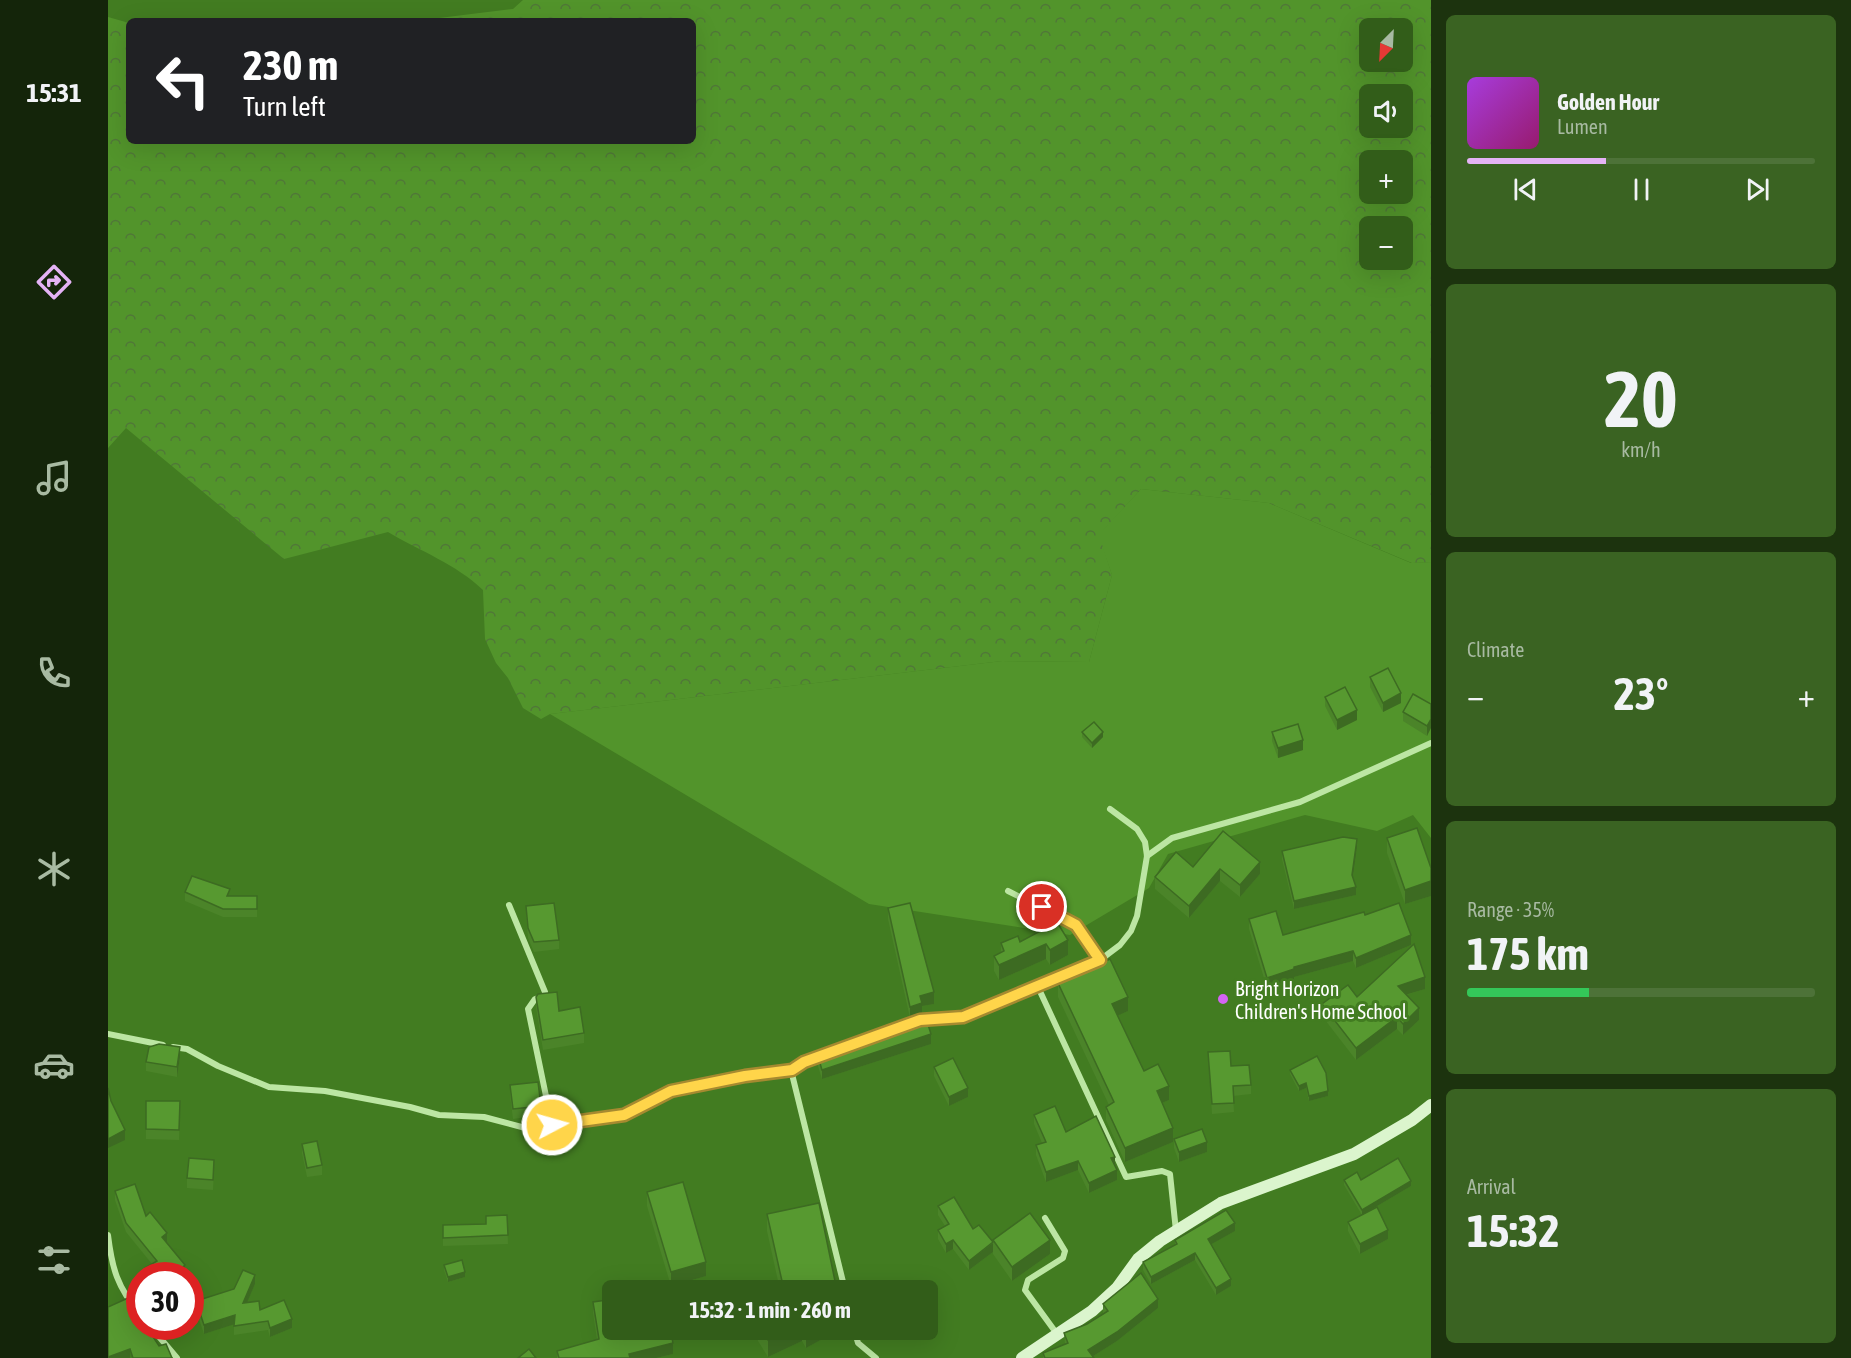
<!DOCTYPE html>
<meta charset="utf-8">
<style>
body{margin:0;font-family:"Asap Condensed",sans-serif;background:#3a6322;color:#f1f3f6;height:100vh;display:flex;flex-direction:column;font-size:22px;white-space:nowrap}
*{box-sizing:border-box;margin:0}
p{font-size:20px;color:#a8baa2}
.icon{flex:none;width:33px;height:33px;fill:none;stroke:currentColor;stroke-width:2;stroke-linecap:round;stroke-linejoin:round}
.map{position:relative;flex:1;overflow:hidden}
.panel{display:flex;flex-direction:column;gap:15px;padding:15px;background:#1c330e;width:420px}
.panel>*{flex:none}
.guide{position:absolute;left:18px;top:18px;width:570px;height:126px;border-radius:9px;box-shadow:0 6px 24px #0002;background:#202124;color:#fff;overflow:hidden}
.needle{width:39px;rotate:204deg}
.buttons{position:absolute;left:1251px;top:18px;display:grid;gap:12px}
.buttons a{display:grid;place-items:center;width:54px;height:54px;border-radius:9px;background:#325d19;box-shadow:0 6px 24px #0002;font-size:30px}
.speed{position:absolute;left:18px;top:1262px;display:flex;gap:12px;font-size:30px;font-weight:700;text-align:center}
.speed>*{display:grid;place-content:center;width:78px;height:78px;border-radius:50%;background:#325d19;box-shadow:0 6px 24px #0002;line-height:1}
.speed .limit{border:9px solid #d22;background:#fff;color:#111}
.pin{position:absolute;display:grid;place-items:center;width:51px;height:51px;color:#fff;margin:-26px;border:3px solid #fff;border-radius:50%;box-shadow:0 2px 6px #0007}
.me{position:absolute;width:66px;margin:-33px;rotate:84deg;stroke-linejoin:round;filter:drop-shadow(0 0 4px #0008)}
.turn{display:flex;align-items:center;gap:21px;height:126px;padding:0 18px;font-size:27px}
.turn .icon{width:78px;height:78px;stroke-width:2.5}
.turn b{display:block;font-size:42px;line-height:51px}
.big{font-size:45px;font-weight:700;line-height:1.1}
.panel .card{flex:1;display:flex;flex-direction:column;justify-content:center;gap:9px;min-width:0;padding:0 21px;border-radius:9px;background:#3a6322}
.panel .dial{align-items:center;gap:0}
.dial b{font-size:78px;line-height:1}
.song{display:flex;align-items:center;gap:18px}
.cover{width:72px;height:72px;border-radius:9px;background:linear-gradient(135deg,hsl(280 70% 55%),hsl(320 70% 35%))}
.played{height:6px;border-radius:3px;background:linear-gradient(90deg,#e4b3f5 40%,#4d7238 40%)}
.keys{display:flex;justify-content:space-around;direction:ltr}
.heat{display:flex;justify-content:space-between;align-items:center;font-size:33px;direction:ltr}
.charge{height:9px;border-radius:4px;background:linear-gradient(90deg,#34c759 35%,#4d7238 0)}
.trip{position:absolute;left:494px;top:1280px;width:336px;height:60px;border-radius:9px;background:#325d19;box-shadow:0 6px 24px #0002;font-weight:700;line-height:60px;text-align:center}
main{display:flex;flex:1;min-height:0}
.dock{display:flex;flex-direction:column;width:108px;justify-content:space-around;align-items:center;background:#14250a;color:#a8baa2}
.dock .icon{width:42px;height:42px}
.dock .current{color:#e4b3f5}
.dock b{font-size:27px;color:#f1f3f6}
.map>svg:first-child{display:block}
.green{fill:#52942b}
.forest{fill:url(#forest-crowns);fill-rule:evenodd}
.lines{fill:none;stroke-linecap:round;stroke-linejoin:round}
.street{stroke:#bce6a3;stroke-width:6}
.secondary{stroke:#dbf5cd;stroke-width:12}
.wall{fill:#4b8429}
.shaded-wall{fill:#3d6b22}
.building{fill:#579930;stroke:#3d6b22;stroke-width:1.5}
.route-casing{stroke:#a68a30;stroke-width:15}
.route{stroke:#ffd54a;stroke-width:10}
.poi-dot{fill:#d464f3;stroke:#427c21;stroke-width:2}
.labels{text-anchor:middle;dominant-baseline:central;stroke-width:6;stroke-linejoin:round;paint-order:stroke}
.poi-label{font-size:20px;fill:#fff;stroke:#427c21;text-anchor:start}
</style>
<main>
<nav class="dock">
<b>15:31</b>
<svg class="icon current" aria-label="directions" viewBox="0 0 24 24"><path d="M12 3l9 9-9 9-9-9zM9 14v-3h6M13 9l2 2-2 2"/></svg>
<svg class="icon" aria-label="music" viewBox="0 0 24 24"><path d="M9 18V5l10-2v13"/><circle cx="6" cy="18" r="3"/><circle cx="16" cy="16" r="3"/></svg>
<svg class="icon" aria-label="phone" viewBox="0 0 24 24"><path d="M5 4h4l2 5-3 2q2 4 5 5l2-3 5 2v4C11 20 4 13 5 4z"/></svg>
<svg class="icon" aria-label="climate" viewBox="0 0 24 24"><path d="M12 3v18M4 7l16 10M4 17L20 7"/></svg>
<svg class="icon" aria-label="car" viewBox="0 0 24 24"><path d="M5 17H2v-5l4-1 3-4h7l3 4 3 1v5h-3M9 17h6M6 11h13"/><circle cx="7" cy="17" r="2"/><circle cx="17" cy="17" r="2"/></svg>
<svg class="icon" aria-label="filters" viewBox="0 0 24 24"><path d="M4 7h16M4 17h16"/><circle cx="9" cy="7" r="2"/><circle cx="15" cy="17" r="2"/></svg>
</nav>
<div class="map">
<svg width="1323" height="1358" viewBox="0 0 1323 1358">
<defs>
<pattern id="forest-crowns" width="20" height="18" patternUnits="userSpaceOnUse" patternTransform="scale(1.5)"><rect width="20" height="18" fill="#52942b"/><path d="M2 6a3 3 0 1 1 6 0M12 15a3 3 0 1 1 6 0" fill="none" stroke="#507738"/></pattern>
</defs>
<rect width="100%" height="100%" fill="#427c21"/>
<!-- green -->
<polygon class="green" points="1033,489 1161,503 1303,563 1323,562 1323,838 1305,815 1269,831 1197,815 1060,854 1041,888 962,935 761,904 442,714 894,661 981,662 1004,575 990,535"/>
<!-- forest -->
<path class="forest" d="M 415,0 L 1323,0 L 1323,562 L 1304,563 L 1161,503 L 1033,489 L 991,535 L 1004,575 L 981,662 L 894,661 L 442,714 L 433,719 L 415,708 L 400,678 L 388,663 L 377,639 L 375,590 C 348,564 312,551 280,532 L 176,559 L 18,428 L 0,448 L 0,17 L 21,23 L 21,141 L 585,141 L 585,21 L 307,21 L 405,9 ZM 1262,28 L 1294,28 L 1294,62 L 1262,62 ZM 1262,94 L 1294,94 L 1294,128 L 1262,128 ZM 1262,160 L 1294,160 L 1294,194 L 1262,194 ZM 1262,226 L 1294,226 L 1294,260 L 1262,260 Z"/>
<g class="lines">
<!-- street -->
<g class="street">
<polyline points="1039,856 1064,838 1192,802 1323,743"/>
<polyline points="900,891 968,925 992,960"/>
<polyline points="401,905 437,992 437,996 427,999 420,1009 444,1125"/>
<polyline points="930,987 1018,1177 1054,1171 1062,1174 1068,1231"/>
<polyline points="811,1020 855,1017 992,960 1012,945 1023,931 1029,916 1039,856 1037,842 1029,829 1002,809"/>
<polyline points="0,1034 55,1045"/>
<polyline points="65,1047 79,1049 110,1066 161,1087 217,1091 302,1107 331,1115 376,1117 425,1130 516,1115 563,1091 637,1076 683,1070"/>
<polyline points="714,1056 683,1070 737,1290"/>
<polyline points="937,1218 957,1251 955,1258 920,1280 917,1290 949,1334"/>
<path d="M 0,1235 C 4,1268 9,1287 32,1314"/>
<polyline points="42,1326 69,1358"/>
<polyline points="746,1329 750,1343 768,1358"/>
</g>
<!-- secondary -->
<polyline class="secondary" points="914,1358 984,1311 1009,1288 1030,1259 1052,1241 1113,1203 1246,1154 1304,1120 1323,1105"/>
</g>
<!-- wall -->
<g class="wall">
<polygon points="1262,677 1293,703 1275,712 1262,687"/>
<polygon points="1217,697 1249,720 1229,730 1217,706"/>
<polygon points="1323,704 1319,736 1295,721 1295,712"/>
<polygon points="974,732 995,737 984,748 974,737"/>
<polygon points="1164,732 1195,750 1170,758 1164,741"/>
<polygon points="1115,831 1152,874 1132,897 1112,881 1081,918 1047,889 1047,877 1085,867"/>
<polygon points="1279,838 1323,868 1323,896 1297,904 1279,853"/>
<polygon points="1249,847 1245,877 1248,895 1186,909 1174,859 1174,851"/>
<polygon points="77,892 122,896 149,896 149,917 115,917 77,901"/>
<polygon points="418,906 451,940 451,949 426,952 420,938 418,916"/>
<polygon points="780,908 826,1004 814,1006 814,1015 802,1018 780,919"/>
<polygon points="1257,915 1303,945 1248,968 1245,961 1186,977 1186,979 1159,988 1141,929 1141,919 1175,935"/>
<polygon points="949,922 960,955 942,965 938,959 891,980 886,971 886,956 893,953 893,943 912,942"/>
<polygon points="950,983 1020,1011 1010,1015 1036,1071 1061,1100 1054,1103 1065,1142 1017,1162 998,1120 998,1107 1001,1105 950,997"/>
<polygon points="1317,989 1298,995 1311,1020 1295,1035 1289,1029 1248,1060 1214,1016 1214,1004 1249,997"/>
<polygon points="428,997 451,1011 476,1033 476,1043 435,1050 428,1007"/>
<polygon points="823,1044 714,1079 709,1063 709,1053"/>
<polygon points="1100,1052 1123,1066 1143,1085 1143,1094 1125,1096 1126,1112 1104,1114"/>
<polygon points="72,1057 69,1077 38,1071 38,1062"/>
<polygon points="826,1067 860,1097 841,1106 826,1076"/>
<polygon points="1182,1070 1220,1096 1201,1101 1198,1088 1191,1091 1182,1074"/>
<polygon points="402,1085 433,1106 433,1115 405,1119 402,1095"/>
<polygon points="38,1101 72,1101 71,1140 38,1139"/>
<polygon points="926,1115 958,1132 1007,1166 1009,1180 981,1193 970,1170 938,1182 928,1155 928,1145 934,1143 926,1124"/>
<polygon points="1066,1139 1099,1152 1071,1162 1066,1148"/>
<polygon points="194,1144 214,1165 214,1175 199,1177 194,1153"/>
<polygon points="106,1170 105,1190 79,1188 79,1178"/>
<polygon points="1236,1180 1253,1180 1303,1186 1254,1215 1280,1239 1252,1254 1240,1231 1240,1222 1254,1215 1236,1185"/>
<polygon points="7,1191 38,1216 59,1242 59,1243 77,1274 37,1275 37,1268 44,1264 18,1232 7,1200"/>
<polygon points="539,1192 598,1276 563,1286 539,1206"/>
<polygon points="830,1206 885,1242 885,1240 942,1254 904,1281 885,1254 885,1252 861,1270 845,1249 838,1253 830,1239 830,1230 837,1226 830,1215"/>
<polygon points="659,1214 728,1286 728,1290 672,1290 659,1231"/>
<polygon points="399,1215 400,1244 335,1246 335,1225 378,1224"/>
<polygon points="1127,1231 1103,1244 1123,1286 1108,1295 1087,1260 1043,1284 1035,1270 1035,1262 1067,1245 1067,1240"/>
<polygon points="336,1265 357,1277 340,1282 336,1270"/>
<polygon points="147,1284 139,1302 184,1328 162,1337 160,1330 126,1335 126,1324 96,1334 88,1310 88,1301"/>
<polygon points="485,1302 504,1336 516,1336 565,1354 548,1358 449,1358 449,1351 489,1340 485,1313"/>
<polygon points="995,1304 1050,1308 1009,1341 985,1356 986,1358 935,1358 935,1353 957,1344 956,1333 979,1324 996,1314 995,1313"/>
<polygon points="650,1329 718,1329 718,1337 698,1348 694,1341 660,1357 650,1341"/>
</g>
<!-- shaded-wall -->
<g class="shaded-wall">
<polygon points="1293,693 1293,703 1275,712 1275,703"/>
<polygon points="1249,710 1249,720 1229,730 1229,720"/>
<polygon points="1323,719 1323,728 1319,736 1319,726"/>
<polygon points="995,732 995,737 984,748 984,743"/>
<polygon points="1195,740 1195,750 1170,758 1170,748"/>
<polygon points="1249,839 1249,847 1244,883 1244,875"/>
<polygon points="1152,862 1152,874 1132,897 1132,885"/>
<polygon points="1112,869 1112,881 1081,918 1081,906"/>
<polygon points="1323,881 1323,896 1297,904 1297,890"/>
<polygon points="1248,887 1248,895 1186,909 1186,901"/>
<polygon points="1303,935 1303,945 1248,968 1248,958"/>
<polygon points="960,940 960,955 942,965 942,950"/>
<polygon points="938,944 938,959 891,980 891,965"/>
<polygon points="1245,951 1245,961 1186,977 1186,979 1159,988 1159,978 1186,967"/>
<polygon points="1317,977 1317,989 1290,997 1290,986"/>
<polygon points="826,992 826,1004 814,1006 814,1015 802,1018 802,1007 812,996"/>
<polygon points="1020,997 1020,1011 1004,1018 1004,1004"/>
<polygon points="1311,1008 1311,1020 1295,1035 1295,1024"/>
<polygon points="1289,1017 1289,1029 1248,1060 1248,1048"/>
<polygon points="823,1034 823,1044 714,1079 714,1070"/>
<polygon points="72,1047 72,1057 69,1077 69,1067"/>
<polygon points="1198,1083 1198,1088 1191,1091 1191,1086"/>
<polygon points="1061,1086 1061,1100 1049,1105 1049,1091"/>
<polygon points="860,1088 860,1097 841,1106 841,1097"/>
<polygon points="1220,1091 1220,1096 1201,1101 1201,1096"/>
<polygon points="1065,1128 1065,1142 1017,1162 1017,1148"/>
<polygon points="17,1130 17,1140 0,1148 0,1139"/>
<polygon points="1099,1142 1099,1152 1071,1162 1071,1152"/>
<polygon points="1007,1157 1007,1166 1003,1158"/>
<polygon points="970,1161 970,1170 938,1182 938,1172"/>
<polygon points="1009,1170 1009,1180 981,1193 981,1183"/>
<polygon points="1303,1181 1303,1186 1254,1215 1254,1210"/>
<polygon points="1127,1223 1127,1231 1100,1246 1100,1239"/>
<polygon points="1280,1230 1280,1239 1252,1254 1252,1244"/>
<polygon points="59,1233 59,1242 54,1246 54,1237"/>
<polygon points="845,1240 845,1249 838,1253 838,1244"/>
<polygon points="942,1240 942,1254 904,1281 904,1267"/>
<polygon points="885,1243 885,1252 861,1270 861,1261"/>
<polygon points="1087,1253 1087,1260 1043,1284 1043,1277"/>
<polygon points="598,1262 598,1276 563,1286 563,1272"/>
<polygon points="77,1265 77,1274 69,1275 69,1272"/>
<polygon points="357,1272 357,1277 340,1282 340,1277"/>
<polygon points="147,1275 147,1284 135,1312 135,1303"/>
<polygon points="1123,1279 1123,1286 1108,1295 1108,1288"/>
<polygon points="1050,1299 1050,1308 1009,1341 982,1358 980,1350"/>
<polygon points="127,1315 127,1324 96,1334 96,1325"/>
<polygon points="184,1319 184,1328 162,1337 162,1328"/>
<polygon points="683,1329 694,1329 694,1341 660,1357 660,1340"/>
<polygon points="702,1329 718,1329 718,1337 698,1348 698,1331"/>
<polygon points="565,1343 565,1354 548,1358 521,1358 521,1354"/>
<polygon points="22,1349 22,1358 0,1358 0,1357"/>
</g>
<!-- building -->
<g class="building">
<polygon points="1280,668 1293,693 1275,703 1262,677"/>
<polygon points="1237,687 1249,710 1229,720 1217,697"/>
<polygon points="1305,694 1323,704 1323,719 1319,726 1295,712"/>
<polygon points="986,722 995,732 984,743 974,732"/>
<polygon points="1190,724 1195,740 1170,748 1164,732"/>
<polygon points="1309,828 1323,868 1323,881 1297,890 1279,838"/>
<polygon points="1115,831 1152,862 1132,885 1112,869 1081,906 1047,877 1068,852 1085,867"/>
<polygon points="1235,837 1249,839 1244,875 1248,887 1186,901 1174,851"/>
<polygon points="84,876 122,889 119,896 149,896 149,909 115,909 77,892"/>
<polygon points="446,903 451,940 426,942 420,928 418,906"/>
<polygon points="802,903 826,992 812,996 814,1003 802,1007 780,908"/>
<polygon points="1291,903 1303,935 1248,958 1245,951 1186,967 1186,969 1159,978 1141,919 1168,911 1175,935 1256,912 1257,915"/>
<polygon points="949,922 960,940 942,950 938,944 891,965 886,956 896,951 893,943 910,936 912,942"/>
<polygon points="1306,944 1317,977 1290,986 1311,1008 1295,1024 1289,1017 1248,1048 1214,1004 1240,985 1249,997"/>
<polygon points="1002,959 1020,997 1004,1004 1036,1071 1050,1064 1061,1086 1049,1091 1065,1128 1017,1148 998,1107 1006,1102 950,983"/>
<polygon points="449,992 451,1011 472,1007 476,1033 435,1040 428,997 430,994"/>
<polygon points="817,1015 823,1034 714,1070 709,1053"/>
<polygon points="51,1044 72,1047 69,1067 38,1062 41,1047"/>
<polygon points="1122,1051 1123,1066 1141,1065 1143,1085 1125,1086 1126,1103 1104,1104 1100,1052"/>
<polygon points="1209,1056 1218,1073 1220,1091 1201,1096 1198,1083 1191,1086 1182,1070"/>
<polygon points="845,1058 860,1088 841,1097 826,1067"/>
<polygon points="430,1082 433,1106 405,1109 402,1085"/>
<polygon points="0,1088 3,1101 17,1130 0,1139"/>
<polygon points="38,1101 72,1101 71,1130 38,1129"/>
<polygon points="947,1106 958,1132 988,1116 1007,1157 1003,1158 1009,1170 981,1183 970,1161 938,1172 928,1145 938,1142 926,1115"/>
<polygon points="1094,1129 1099,1142 1071,1152 1066,1139"/>
<polygon points="209,1141 214,1165 199,1168 194,1144"/>
<polygon points="81,1158 106,1160 105,1180 79,1178"/>
<polygon points="1290,1158 1303,1181 1254,1210 1236,1180 1249,1172 1253,1180"/>
<polygon points="575,1182 598,1262 563,1272 539,1192"/>
<polygon points="27,1184 38,1216 42,1212 59,1233 54,1237 77,1265 69,1272 70,1275 40,1275 37,1268 49,1261 18,1223 7,1191"/>
<polygon points="846,1197 865,1229 871,1225 885,1242 861,1261 845,1240 838,1244 830,1230 841,1224 830,1206"/>
<polygon points="711,1203 728,1286 700,1290 676,1290 659,1214"/>
<polygon points="1269,1207 1280,1230 1252,1244 1240,1222"/>
<polygon points="1118,1210 1127,1223 1100,1239 1123,1279 1108,1288 1087,1253 1043,1277 1035,1262 1069,1244 1067,1240"/>
<polygon points="922,1213 942,1240 904,1267 885,1240"/>
<polygon points="399,1215 400,1235 335,1238 335,1225 378,1224 378,1216"/>
<polygon points="354,1260 357,1272 340,1277 336,1265"/>
<polygon points="135,1270 147,1275 135,1303 151,1301 152,1310 176,1300 184,1319 162,1328 160,1321 126,1326 127,1315 96,1325 88,1301 126,1289"/>
<polygon points="1033,1273 1050,1299 1009,1332 980,1350 986,1358 937,1358 935,1353 960,1343 956,1333 979,1324 1000,1311 995,1304"/>
<polygon points="20,1298 32,1316 32,1326 38,1326 51,1346 58,1344 64,1358 25,1358 22,1349 0,1357 0,1307"/>
<polygon points="499,1300 504,1336 515,1333 516,1336 544,1329 562,1329 565,1343 521,1354 522,1358 451,1358 449,1351 491,1339 485,1302"/>
<polygon points="653,1329 683,1329 660,1340"/>
<polygon points="421,1349 428,1358 410,1358"/>
</g>
<g class="lines">
<!-- route casing -->
<g class="route-casing">
<polyline id="route" points="444,1125 516,1115 563,1091 637,1076 684,1070 696,1062 812,1020 855,1017 992,960 968,925 934,907"/>
</g>
<!-- route -->
<use href="#route" class="route"/>
</g>
<!-- markers -->
<circle class="poi-dot" cx="1115" cy="999" r="6"/>
<g class="labels">
<!-- poi labels -->
<g class="poi-label">
<text x="1127" y="988">Bright Horizon<tspan x="1127" dy="23">Children's Home School</tspan></text>
</g>
</g>
</svg>
<div class="buttons">
<a><svg class="needle" viewBox="-14 -14 28 28"><path d="M0-13l5 13h-10z" fill="#e53935"/><path d="M0 13l5-13h-10z" fill="#a8baa2"/></svg></a>
<a><svg class="icon" aria-label="sound" viewBox="0 0 24 24"><path d="M4 9h4l5-4v14l-5-4H4zM17 9q2 3 0 6"/></svg></a>
<a>+</a>
<a>−</a>
</div>
<div class="speed"><div class="limit">30</div></div>
<div class="pin" style="left:934px;top:907px;background:#d93025"><svg class="icon" aria-label="arrive" viewBox="0 0 24 24"><path d="M6 21V4h12l-3 4 3 4H6"/></svg></div>
<svg class="me" style="left:444px;top:1125px" viewBox="-20 -20 40 40"><circle r="17" fill="#ffd54a" stroke="#fff" stroke-width="3"/><path d="M0-11L8 9 0 5-8 9z" fill="#fff"/></svg>
<div class="trip">15:32 · 1 min · 260 m</div>
<div class="guide">
<div class="turn"><svg class="icon" aria-label="left" viewBox="0 0 24 24"><path d="M17 20v-9H6M10 6l-5 5 5 5"/></svg><div><b>230 m</b>Turn left</div></div>
</div>
</div>
<section class="panel">
<div class="card">
<div class="song"><i class="cover"></i><div><b>Golden Hour</b><p>Lumen</p></div></div>
<div class="played"></div>
<div class="keys"><svg class="icon" aria-label="previous" viewBox="0 0 24 24"><path d="M18 5L8 12l10 7zM5 5v14"/></svg><svg class="icon" aria-label="pause" viewBox="0 0 24 24"><path d="M8 5v14M16 5v14"/></svg><svg class="icon" aria-label="next" viewBox="0 0 24 24"><path d="M6 5l10 7-10 7zM19 5v14"/></svg></div>
</div>
<div class="card dial"><b>20</b><p>km/h</p></div>
<div class="card"><p>Climate</p>
<div class="heat"><a>−</a><b class="big">23°</b><a>+</a></div>
</div>
<div class="card"><p>Range · 35%</p><b class="big">175 km</b><div class="charge"></div></div>
<div class="card"><p>Arrival</p><b class="big">15:32</b></div>
</section>
</main>
